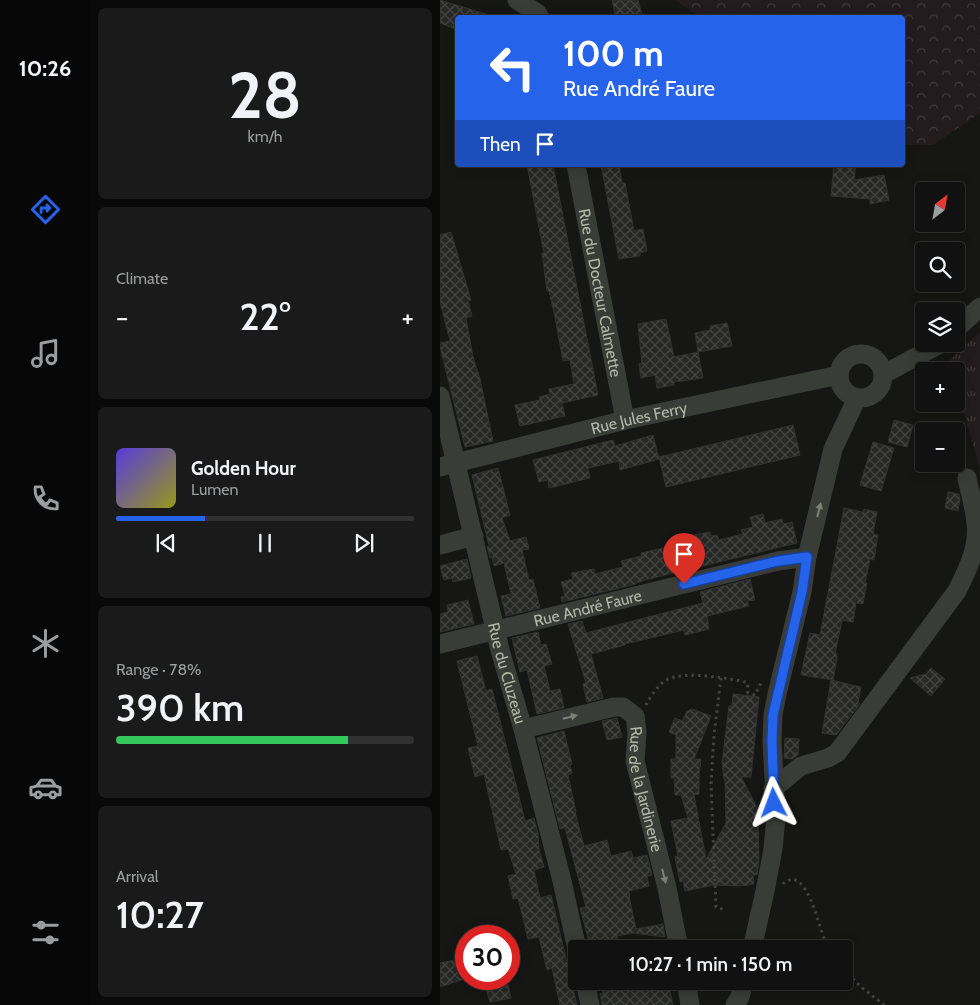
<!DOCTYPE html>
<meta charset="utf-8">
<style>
body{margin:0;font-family:Cabin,sans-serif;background:#191a19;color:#f1f3f6;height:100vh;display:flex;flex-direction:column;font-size:19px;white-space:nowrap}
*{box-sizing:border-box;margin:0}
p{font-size:16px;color:#9c9d9f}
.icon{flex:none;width:28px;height:28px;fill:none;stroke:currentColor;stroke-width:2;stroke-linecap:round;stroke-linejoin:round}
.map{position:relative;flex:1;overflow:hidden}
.details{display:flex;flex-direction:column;gap:8px;padding:8px;background:#090909;width:350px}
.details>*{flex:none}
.top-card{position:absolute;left:15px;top:15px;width:450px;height:152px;border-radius:5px;box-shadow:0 2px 12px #0003,0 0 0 1px #303130;background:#2563eb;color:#fff;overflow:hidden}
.needle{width:32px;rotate:31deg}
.controls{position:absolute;left:475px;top:182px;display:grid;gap:10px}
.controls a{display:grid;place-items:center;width:50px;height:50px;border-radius:5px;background:#101110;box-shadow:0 2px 12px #0003,0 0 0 1px #303130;font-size:25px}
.speed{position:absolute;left:15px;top:925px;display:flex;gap:10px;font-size:25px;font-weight:700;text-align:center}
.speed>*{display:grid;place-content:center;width:65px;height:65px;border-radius:50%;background:#101110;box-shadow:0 2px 12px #0003,0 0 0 1px #303130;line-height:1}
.speed .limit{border:8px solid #d22;background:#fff;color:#111}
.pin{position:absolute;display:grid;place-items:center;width:42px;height:42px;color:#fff;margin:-51px -21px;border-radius:50% 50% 50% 0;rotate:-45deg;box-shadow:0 0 5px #0007}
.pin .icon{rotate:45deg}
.me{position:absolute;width:55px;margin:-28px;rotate:357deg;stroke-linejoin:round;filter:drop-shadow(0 0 4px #0008)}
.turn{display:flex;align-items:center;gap:18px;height:105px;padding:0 25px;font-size:22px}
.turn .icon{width:65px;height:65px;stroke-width:2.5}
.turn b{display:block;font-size:35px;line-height:42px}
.then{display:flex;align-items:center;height:48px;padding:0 25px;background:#0003;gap:10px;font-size:19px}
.big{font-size:38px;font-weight:600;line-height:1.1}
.details .card{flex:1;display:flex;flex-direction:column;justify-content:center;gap:8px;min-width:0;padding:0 18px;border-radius:8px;background:#191a19}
.details .dial{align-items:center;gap:0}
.dial b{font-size:65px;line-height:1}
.song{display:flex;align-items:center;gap:15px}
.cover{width:60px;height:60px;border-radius:8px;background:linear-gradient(135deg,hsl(250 70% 55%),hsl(60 70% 35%))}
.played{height:5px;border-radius:2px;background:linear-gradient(90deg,#2563eb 30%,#303130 30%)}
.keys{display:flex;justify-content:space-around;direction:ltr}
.heat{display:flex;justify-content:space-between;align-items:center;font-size:28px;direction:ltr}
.charge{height:8px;border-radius:4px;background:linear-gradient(90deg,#34c759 78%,#303130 0)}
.trip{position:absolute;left:128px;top:940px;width:285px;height:50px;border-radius:5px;background:#101110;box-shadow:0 2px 12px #0003,0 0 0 1px #303130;font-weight:600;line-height:50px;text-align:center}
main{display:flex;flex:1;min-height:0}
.menu{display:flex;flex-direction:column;width:90px;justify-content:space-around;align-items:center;background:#060706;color:#9c9d9f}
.menu .icon{width:35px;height:35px}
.menu .active{color:#2563eb}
.menu b{font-size:22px;color:#f1f3f6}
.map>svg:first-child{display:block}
.grass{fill:url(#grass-tufts)}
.forest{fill:url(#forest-crowns)}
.building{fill:url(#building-cross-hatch);stroke:#31332f}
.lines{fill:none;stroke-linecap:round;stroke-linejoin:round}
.path{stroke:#41433d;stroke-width:3;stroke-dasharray:2.5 4;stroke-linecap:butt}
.minor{stroke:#3a3c37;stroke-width:19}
.oneway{fill:#7d8075}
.route-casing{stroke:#184099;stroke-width:12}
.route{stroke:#2563eb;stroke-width:9}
.labels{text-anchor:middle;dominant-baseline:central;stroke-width:5;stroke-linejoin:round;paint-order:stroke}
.street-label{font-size:16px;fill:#b3b7a8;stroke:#111210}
</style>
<main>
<nav class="menu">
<b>10:26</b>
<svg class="icon active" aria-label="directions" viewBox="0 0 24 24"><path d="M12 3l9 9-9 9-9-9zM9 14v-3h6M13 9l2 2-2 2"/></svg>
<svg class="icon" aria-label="music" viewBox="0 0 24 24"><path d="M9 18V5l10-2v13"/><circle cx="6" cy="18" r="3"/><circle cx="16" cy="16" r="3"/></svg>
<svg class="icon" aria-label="phone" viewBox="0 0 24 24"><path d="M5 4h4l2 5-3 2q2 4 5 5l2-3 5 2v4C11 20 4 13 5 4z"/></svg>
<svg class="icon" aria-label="climate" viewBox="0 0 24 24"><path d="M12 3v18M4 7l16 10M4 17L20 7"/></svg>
<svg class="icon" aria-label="car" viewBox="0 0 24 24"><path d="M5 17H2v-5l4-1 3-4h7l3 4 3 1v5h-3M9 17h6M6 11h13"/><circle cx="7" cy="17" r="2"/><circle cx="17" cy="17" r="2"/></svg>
<svg class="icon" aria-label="filters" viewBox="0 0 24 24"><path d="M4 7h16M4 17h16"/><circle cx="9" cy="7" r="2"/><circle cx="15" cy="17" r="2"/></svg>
</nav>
<section class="details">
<div class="card dial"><b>28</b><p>km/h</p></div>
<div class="card"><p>Climate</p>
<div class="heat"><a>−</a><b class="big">22°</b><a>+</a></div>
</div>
<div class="card">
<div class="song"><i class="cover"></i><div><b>Golden Hour</b><p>Lumen</p></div></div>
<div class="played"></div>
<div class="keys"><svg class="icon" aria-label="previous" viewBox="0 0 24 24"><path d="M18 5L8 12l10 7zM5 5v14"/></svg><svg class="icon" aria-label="pause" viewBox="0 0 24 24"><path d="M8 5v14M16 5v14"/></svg><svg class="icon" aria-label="next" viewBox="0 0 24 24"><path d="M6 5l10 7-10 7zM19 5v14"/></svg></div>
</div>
<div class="card"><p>Range · 78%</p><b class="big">390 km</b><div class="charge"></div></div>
<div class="card"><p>Arrival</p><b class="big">10:27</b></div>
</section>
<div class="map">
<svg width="540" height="1005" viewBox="0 0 540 1005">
<defs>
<pattern id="grass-tufts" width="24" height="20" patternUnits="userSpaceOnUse" patternTransform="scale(1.25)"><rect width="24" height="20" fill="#221c1e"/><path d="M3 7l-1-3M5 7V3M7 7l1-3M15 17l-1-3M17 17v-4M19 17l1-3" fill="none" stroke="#403b3c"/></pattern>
<pattern id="forest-crowns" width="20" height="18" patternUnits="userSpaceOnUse" patternTransform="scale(1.25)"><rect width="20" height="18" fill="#221c1e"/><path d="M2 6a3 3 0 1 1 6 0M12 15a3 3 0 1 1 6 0" fill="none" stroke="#403b3c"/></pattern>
<pattern id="building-cross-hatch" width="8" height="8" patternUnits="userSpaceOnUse" patternTransform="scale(1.25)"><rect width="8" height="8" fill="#272825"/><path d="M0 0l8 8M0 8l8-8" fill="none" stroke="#444542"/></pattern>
</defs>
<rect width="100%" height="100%" fill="#161715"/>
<!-- grass -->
<polygon class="grass" points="540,332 540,469 516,385 516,371 513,371 510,360"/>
<!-- forest -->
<polygon class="forest" points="235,0 540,0 540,113 493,145 463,145 462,18 260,17"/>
<!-- building -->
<g class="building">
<polygon points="0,0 49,15 49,18 18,18 18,30 0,23"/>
<polygon points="172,0 198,0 203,18 176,18"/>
<polygon points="87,165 113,165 158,395 122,403 125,416 80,426 75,405 100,400 99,397 110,394 109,389 134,384 130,360 123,361 115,317 109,291 107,291 102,253 104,253"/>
<polygon points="161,165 179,165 182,183 185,183 194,231 203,229 207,251 200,253 200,256 179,259"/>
<polygon points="394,165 416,165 414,180 444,175 449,200 430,204 430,199 391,196"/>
<polygon points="11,232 31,300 28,301 32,316 26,318 33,357 40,379 53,441 25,447 0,347 0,343 10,341 0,302 0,235"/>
<polygon points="226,319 234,357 258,352 263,378 234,382 234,385 217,388 215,375 201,378 199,364 202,363 198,324"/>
<polygon points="287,323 292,346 258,352 255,333 270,330 270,326"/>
<polygon points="454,420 473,425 467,447 448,442"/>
<polygon points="353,425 360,455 226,487 219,457"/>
<polygon points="213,435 219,459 180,470 179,461 148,468 150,478 109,488 108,480 99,482 93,460 173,440 175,446"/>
<polygon points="433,442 454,448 441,491 420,485"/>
<polygon points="58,468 70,515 62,518 70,541 86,537 89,549 82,550 89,580 93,579 100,608 66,616 61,596 71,594 64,563 54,566 52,557 50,558 47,547 49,546 32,475"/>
<polygon points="508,492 519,494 520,499 518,511 505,508"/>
<polygon points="404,508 423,512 424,509 437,512 433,534 438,535 434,560 430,559 425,583 427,583 423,604 416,603 413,622 402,620 395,654 397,654 397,659 393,680 361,675 370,633 380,635"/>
<polygon points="323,514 325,523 342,519 343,524 352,522 357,543 205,580 196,583 196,584 122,602 121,597 125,596 121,582 133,579 131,573 154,569 155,574 183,567 181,561 202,556 201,553 246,543 244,537 270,532 271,536 277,535 279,540 303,534 301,530 313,527 310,517"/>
<polygon points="27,559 31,578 13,582 12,578 4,580 0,566"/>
<polygon points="310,579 315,600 307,601 309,606 267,616 269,629 245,635 244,630 185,644 185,645 151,654 163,698 147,702 143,684 146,683 128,624 142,621 146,633 263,603 260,592"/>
<polygon points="28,600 34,624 0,632 0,614 8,612 7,605"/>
<polygon points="98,632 101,645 106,644 112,664 104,666 110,691 120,689 124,708 97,714 87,670 80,672 72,638"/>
<polygon points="37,656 46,691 52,689 85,821 94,818 98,834 99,849 104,867 94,870 100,898 111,895 137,1005 120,1005 112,968 107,970 99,937 88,939 78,898 73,899 68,876 76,874 68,849 61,850 44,774 35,777 28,748 38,746 17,661"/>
<polygon points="491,668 505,679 491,696 470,678 486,674"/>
<polygon points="391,680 421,687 418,703 420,704 396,735 382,733"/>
<polygon points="293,694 319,697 311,777 301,777 319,811 320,819 318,819 319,861 317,875 313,875 314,884 300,886 274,885 245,891 243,881 240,882 235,857 238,856 231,821 248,818 241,795 235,795 234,778 231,778 231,759 236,759 236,735 229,732 235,718 242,721 247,711 252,709 271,716 254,759 261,759 259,775 259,794 254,795 266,859 286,823 285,779 284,779 282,763 289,706 292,706"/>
<polygon points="177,718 182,737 167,740 162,721"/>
<polygon points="124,731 132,764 130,765 132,773 128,775 136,812 135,812 144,846 167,840 171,856 191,851 193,858 207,855 212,875 207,876 209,886 189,891 190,901 196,929 223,924 225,937 192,933 177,936 180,949 151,949 140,908 146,907 125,828 120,829 97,738"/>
<polygon points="345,738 359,739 358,755 352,759 344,758"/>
<polygon points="19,959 24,979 0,987 0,963"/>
<polygon points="67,980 71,998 50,1002 45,985"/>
<polygon points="159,981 210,981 211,986 228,982 233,1005 162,1005 160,994 163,993"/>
</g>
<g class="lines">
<!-- path -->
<g class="path">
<polyline points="281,678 274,735 271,785 276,907 285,910"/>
<path d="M 206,705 C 211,696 218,684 228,679 C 247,671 286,678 306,682 L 308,685 L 307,690 L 308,693 L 315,695 L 321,683"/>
<path d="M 343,884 L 346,881 L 353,879 C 373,885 378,931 389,949"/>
<polyline points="404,969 420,986 444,1005"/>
</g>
<!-- minor -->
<g class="minor">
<polyline points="77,0 97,13 100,18"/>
<path id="s1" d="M 136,165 L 185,420"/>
<polyline points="516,329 540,307"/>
<circle cx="421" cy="376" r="22"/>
<polyline points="444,374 500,344"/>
<path id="s2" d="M 0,396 L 60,650 L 83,729 L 122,881 L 137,949"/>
<path id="s3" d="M 0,467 L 185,420 L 399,375"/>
<polyline points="0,545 34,536"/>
<path id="s4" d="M 0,644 L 338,561 L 367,557"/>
<path id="s5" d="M 83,729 L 174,707 L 183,707 L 195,716 L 197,732 L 195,761 L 227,888 L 239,949"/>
<path d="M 333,789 L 361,766 L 388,758 L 397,753 L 517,591 C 527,571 539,547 536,524 C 535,509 530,493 527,478"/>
<polyline points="312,949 325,891 333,849 336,817 332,741 333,715 337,694 362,592 367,557 393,449 417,398"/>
<polyline points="145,981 150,1005"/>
<polyline points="246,981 250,1005"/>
<polyline points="295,1005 300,997 304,981"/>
</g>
</g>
<!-- one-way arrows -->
<defs><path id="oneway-solid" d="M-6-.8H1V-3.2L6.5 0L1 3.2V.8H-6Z" transform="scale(1.25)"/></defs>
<g class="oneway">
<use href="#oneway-solid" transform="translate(379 510) rotate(-76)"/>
<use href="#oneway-solid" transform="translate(130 717) rotate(-14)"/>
<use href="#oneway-solid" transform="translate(224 876) rotate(76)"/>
</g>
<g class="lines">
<!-- route casing -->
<g class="route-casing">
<polyline id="route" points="244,584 338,561 367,557 362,592 333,715 332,741 334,803"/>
</g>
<!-- route -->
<use href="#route" class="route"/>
</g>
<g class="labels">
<!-- street labels -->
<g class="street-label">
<text stroke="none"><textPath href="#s1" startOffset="130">Rue du Docteur Calmette</textPath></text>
<text stroke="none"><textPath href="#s3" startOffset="205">Rue Jules Ferry</textPath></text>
<text stroke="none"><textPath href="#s4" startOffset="152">Rue André Faure</textPath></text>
<text stroke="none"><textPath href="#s2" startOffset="285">Rue du Cluzeau</textPath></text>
<text stroke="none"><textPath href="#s5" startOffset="192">Rue de la Jardinerie</textPath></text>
</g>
</g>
</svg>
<div class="controls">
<a><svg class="needle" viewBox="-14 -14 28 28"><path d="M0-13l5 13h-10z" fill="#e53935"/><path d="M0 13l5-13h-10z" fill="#9c9d9f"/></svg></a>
<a><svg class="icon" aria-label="search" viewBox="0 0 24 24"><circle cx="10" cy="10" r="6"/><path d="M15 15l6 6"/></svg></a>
<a><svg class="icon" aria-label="layers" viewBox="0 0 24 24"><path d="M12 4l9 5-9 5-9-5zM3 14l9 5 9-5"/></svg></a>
<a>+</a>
<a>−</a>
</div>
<div class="speed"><div class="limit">30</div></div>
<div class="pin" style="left:244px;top:584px;background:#d93025"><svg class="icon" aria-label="arrive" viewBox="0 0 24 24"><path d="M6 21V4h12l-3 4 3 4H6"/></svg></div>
<svg class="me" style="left:334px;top:803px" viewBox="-20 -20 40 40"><path d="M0-17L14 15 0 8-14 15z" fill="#2563eb" stroke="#fff" stroke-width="4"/></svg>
<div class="trip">10:27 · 1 min · 150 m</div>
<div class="top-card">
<div class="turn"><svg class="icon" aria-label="left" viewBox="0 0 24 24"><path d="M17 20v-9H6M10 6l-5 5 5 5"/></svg><div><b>100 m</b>Rue André Faure</div></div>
<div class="then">Then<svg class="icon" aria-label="arrive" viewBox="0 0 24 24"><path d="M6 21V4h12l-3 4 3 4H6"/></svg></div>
</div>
</div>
</main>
